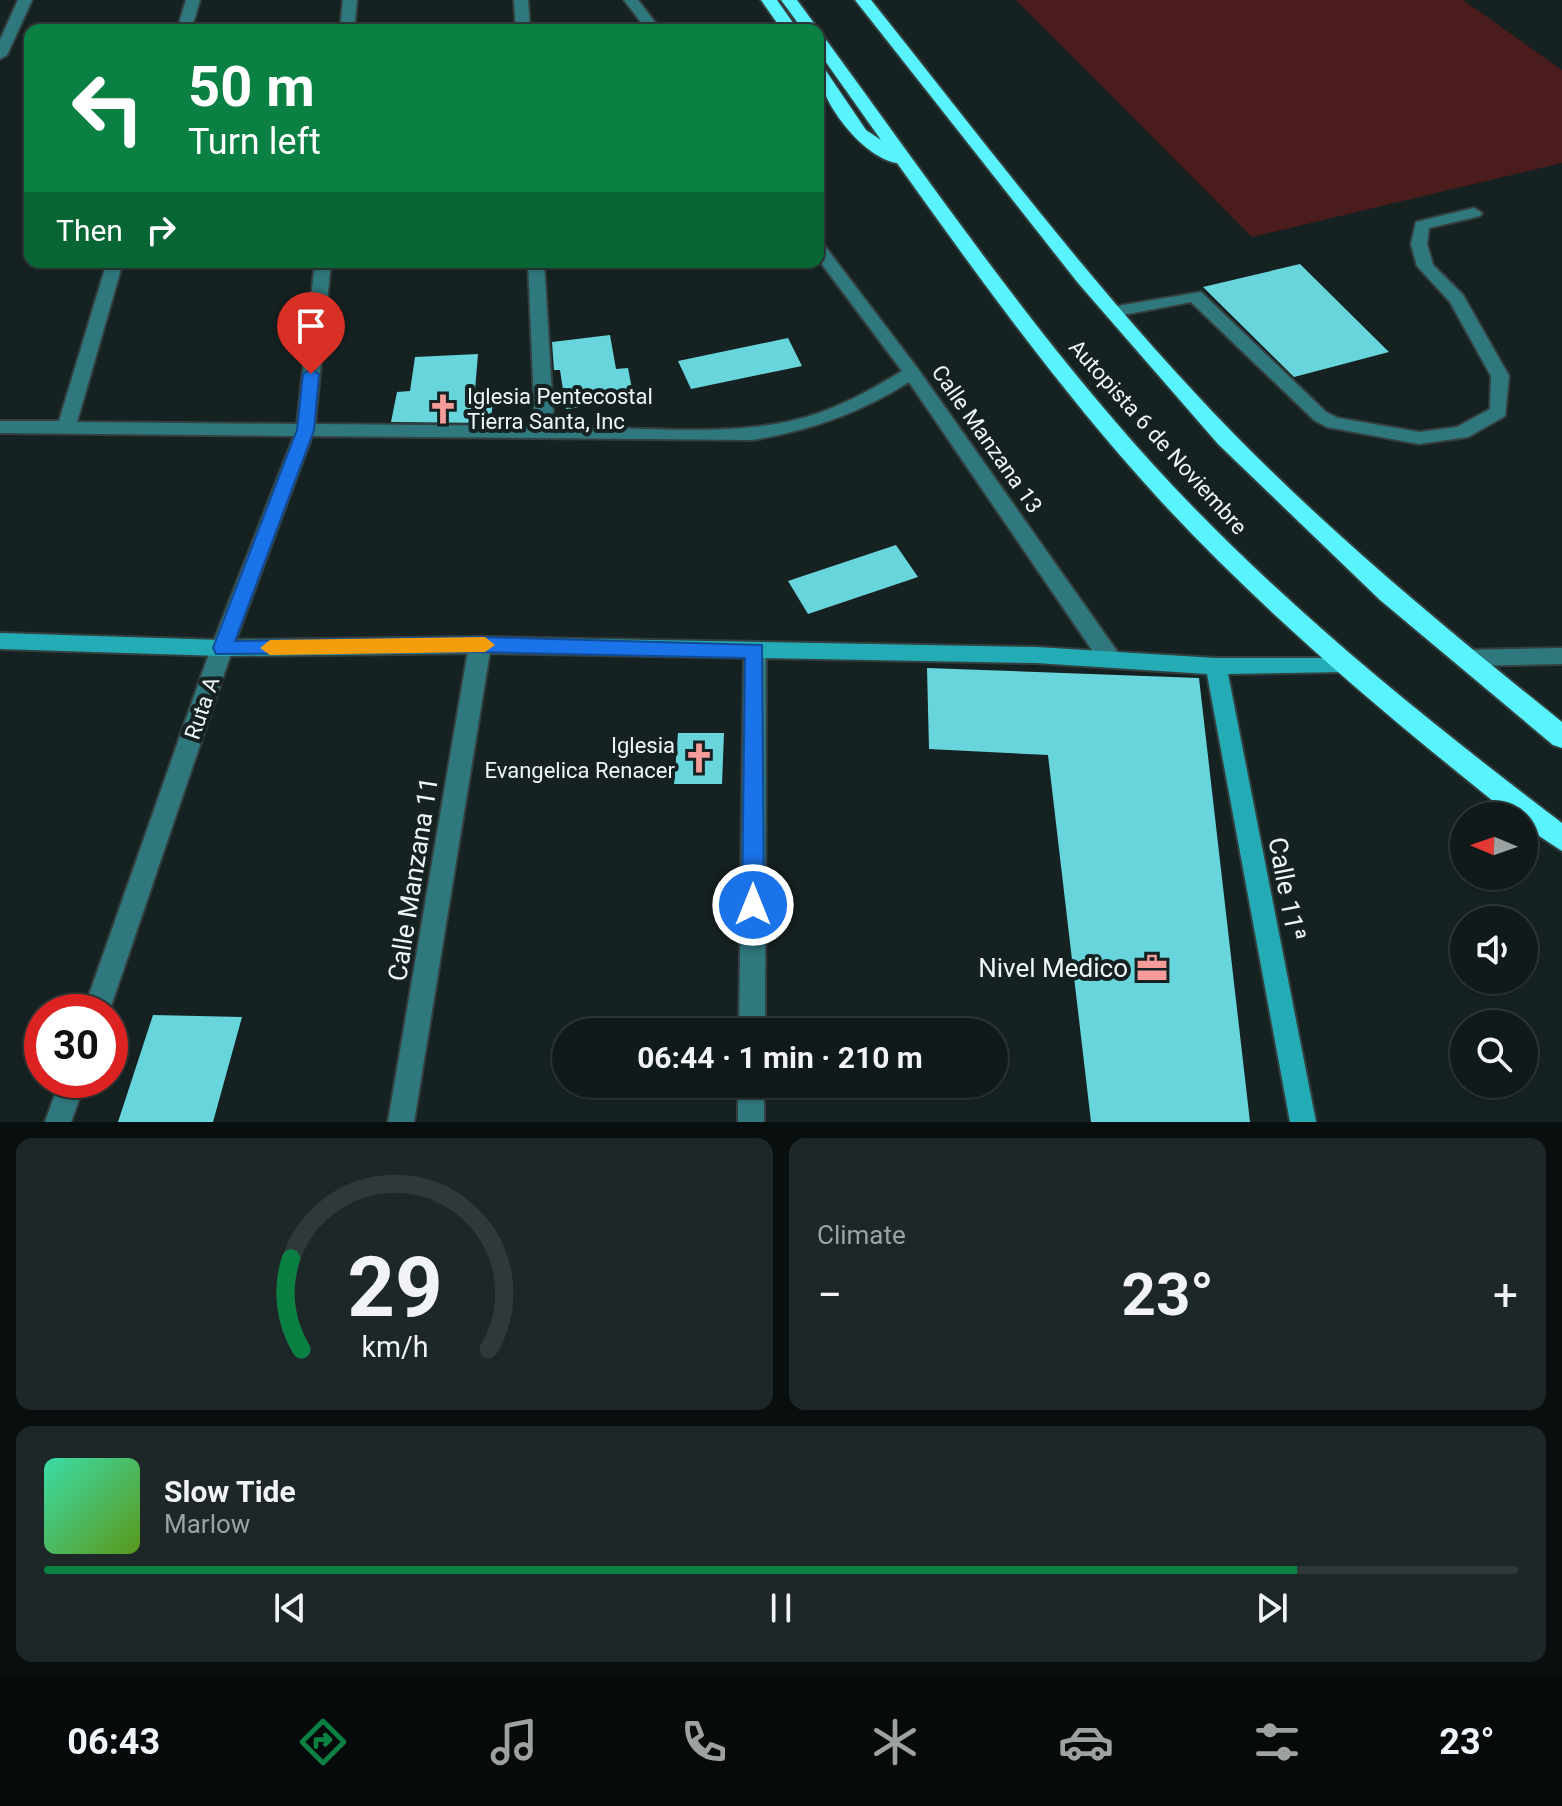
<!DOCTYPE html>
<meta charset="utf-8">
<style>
body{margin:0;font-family:Roboto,sans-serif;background:#1e2727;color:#f1f3f6;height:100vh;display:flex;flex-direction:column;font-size:30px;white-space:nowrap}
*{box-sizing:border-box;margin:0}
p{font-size:26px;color:#9ca1a2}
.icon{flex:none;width:44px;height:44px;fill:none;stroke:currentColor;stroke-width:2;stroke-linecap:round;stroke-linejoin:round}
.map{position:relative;height:1122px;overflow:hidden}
.panel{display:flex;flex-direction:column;gap:16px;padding:16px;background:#090e0e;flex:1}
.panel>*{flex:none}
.guide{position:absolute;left:24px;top:24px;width:800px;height:244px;border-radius:16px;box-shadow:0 2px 6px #0004,0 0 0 2px #303839;background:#0b8043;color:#fff;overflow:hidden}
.needle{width:52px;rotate:272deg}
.controls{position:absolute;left:1450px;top:802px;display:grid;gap:16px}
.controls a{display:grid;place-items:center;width:88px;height:88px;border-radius:50%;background:#101a1a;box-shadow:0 2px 6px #0004,0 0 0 2px #303839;font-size:40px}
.speed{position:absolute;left:24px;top:994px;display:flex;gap:16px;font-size:40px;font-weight:700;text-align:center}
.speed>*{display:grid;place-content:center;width:104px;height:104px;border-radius:50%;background:#101a1a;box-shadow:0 2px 6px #0004,0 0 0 2px #303839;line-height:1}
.speed .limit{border:12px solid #d22;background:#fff;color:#111}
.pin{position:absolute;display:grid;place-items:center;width:68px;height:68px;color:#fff;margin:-82px -34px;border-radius:50% 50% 50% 0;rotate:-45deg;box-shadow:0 0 8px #0007}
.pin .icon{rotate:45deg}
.me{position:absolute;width:88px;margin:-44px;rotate:0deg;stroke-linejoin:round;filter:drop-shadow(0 0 6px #0008)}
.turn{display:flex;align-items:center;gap:28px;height:168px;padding:0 32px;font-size:36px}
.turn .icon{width:104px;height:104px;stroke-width:2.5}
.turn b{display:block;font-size:56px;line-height:68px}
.then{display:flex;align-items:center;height:76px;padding:0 32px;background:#0003;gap:16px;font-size:30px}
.big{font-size:60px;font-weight:700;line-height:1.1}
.panel .card{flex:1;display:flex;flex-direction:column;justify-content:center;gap:12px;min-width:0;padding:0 28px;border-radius:16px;background:#1e2727}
.panel .dial{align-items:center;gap:0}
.dial svg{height:208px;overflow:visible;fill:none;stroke:#303839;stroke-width:7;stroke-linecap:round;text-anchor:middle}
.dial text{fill:#f1f3f6;stroke:none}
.song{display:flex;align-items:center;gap:24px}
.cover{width:96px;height:96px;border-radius:12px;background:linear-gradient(135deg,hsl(160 70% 55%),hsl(90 70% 35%))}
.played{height:8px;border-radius:4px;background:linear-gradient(90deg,#0b8043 85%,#303839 85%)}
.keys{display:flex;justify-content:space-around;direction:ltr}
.heat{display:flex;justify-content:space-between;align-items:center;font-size:44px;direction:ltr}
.panel .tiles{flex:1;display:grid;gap:16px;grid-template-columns:1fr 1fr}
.card:last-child{grid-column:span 2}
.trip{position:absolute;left:552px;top:1018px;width:456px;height:80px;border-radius:40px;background:#101a1a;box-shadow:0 2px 6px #0004,0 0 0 2px #303839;font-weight:700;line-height:80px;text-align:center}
.menu{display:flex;height:128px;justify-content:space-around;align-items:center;background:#060a0a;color:#9ca1a2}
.menu .icon{width:56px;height:56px}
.menu .on{color:#0b8043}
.menu b{font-size:36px;color:#f1f3f6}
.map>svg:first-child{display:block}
.green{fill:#4a1c1c}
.building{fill:#68d5dd}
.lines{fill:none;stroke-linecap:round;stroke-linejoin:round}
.lane-casing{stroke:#344040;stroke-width:4}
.street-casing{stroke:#344040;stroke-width:4}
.secondary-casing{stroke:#344040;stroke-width:4}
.highway-casing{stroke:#344040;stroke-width:4}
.lane{fill:#2f797e;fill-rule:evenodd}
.street{fill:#2f797e;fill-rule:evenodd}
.secondary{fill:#23acb5;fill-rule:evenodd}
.highway{fill:#59f3fe;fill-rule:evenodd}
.route{fill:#1a73e8;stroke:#114b97;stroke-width:2}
.slow{fill:#f59e0b}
.labels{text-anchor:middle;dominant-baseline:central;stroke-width:8;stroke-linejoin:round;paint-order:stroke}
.poi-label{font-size:22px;fill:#eef6f7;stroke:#162222;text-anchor:start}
.street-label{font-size:22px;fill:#eef6f7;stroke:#162222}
.near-street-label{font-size:26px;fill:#eef6f7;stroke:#162222}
.near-poi-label{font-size:26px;fill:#eef6f7;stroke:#162222;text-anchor:end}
</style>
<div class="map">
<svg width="1562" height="1122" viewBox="0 0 1562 1122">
<rect width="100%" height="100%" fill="#162222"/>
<!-- green -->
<polygon class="green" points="1016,0 1463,0 1562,70 1562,163 1252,237"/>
<!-- building -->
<g class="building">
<polygon points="1300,264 1389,352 1294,377 1203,287"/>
<polygon points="610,335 616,369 628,368 634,400 566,409 560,370 554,370 552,342"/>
<polygon points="788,338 802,366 691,389 678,361"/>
<polygon points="478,354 475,390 495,389 490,423 391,422 397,392 410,391 415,357"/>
<polygon points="896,545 918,577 808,614 788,581"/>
<polygon points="927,668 1199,678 1250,1122 1091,1122 1048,755 929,749"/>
<polygon points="678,733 724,733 722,784 674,784"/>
<polygon points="153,1015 242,1017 213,1122 118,1122"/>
</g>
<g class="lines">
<!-- lane casing -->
<g class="lane-casing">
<polygon id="lane" points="1474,208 1482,213 1480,216 1429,228 1427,244 1433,265 1463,295 1509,376 1505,416 1468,437 1419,444 1327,427 1314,420 1191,302 1112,317 1104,312 1112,307 1201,292 1326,412 1338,418 1419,432 1457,427 1490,409 1491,376 1450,302 1417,266 1411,244 1416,222"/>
</g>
<!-- street casing -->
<g class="street-casing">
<g id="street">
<polygon points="18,0 32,0 7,55 0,59 0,40"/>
<polygon points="186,0 200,0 191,30 177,30"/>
<polygon points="343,0 357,0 354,30 340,30"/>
<polygon points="514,0 528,0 530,30 516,30"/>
<polygon points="624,0 638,0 661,30 647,30"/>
<path d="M 818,243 L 824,245 L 918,369 L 1119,654 L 1122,660 L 1119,666 L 1103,666 L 909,382 C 860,413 809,431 752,440 L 312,436 L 233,648 L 109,1012 L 83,1012 L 211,648 L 294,436 L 0,433 L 0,421 L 59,421 L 107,262 L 123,262 L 77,422 L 297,424 L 315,262 L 331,262 L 315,424 L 535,426 L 528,262 L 544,262 L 554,426 C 627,427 726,437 795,420 C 833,411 868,392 902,371 L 818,259 Z"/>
<polygon points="480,637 487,639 491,645 414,1122 388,1122 469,645 473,639"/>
<polygon points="755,643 762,645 766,651 765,1032 739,1032 744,651 748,645"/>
<polygon points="1562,648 1562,664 1464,666 1457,664 1453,658 1457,652 1464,650"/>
<polygon points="60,1080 86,1080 71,1122 45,1122"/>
<rect x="738" y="1084" width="26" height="38"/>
</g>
</g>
<!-- secondary casing -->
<g class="secondary-casing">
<polygon id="secondary" points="0,633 222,640 480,637 1036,647 1216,658 1354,658 1357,664 1354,670 1346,672 1228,674 1316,1122 1290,1122 1207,674 1036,663 480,653 222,656 0,649"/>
</g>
<!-- highway casing -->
<g class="highway-casing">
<g id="highway">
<polygon points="761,0 777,0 798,30 782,30"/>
<polygon points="781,0 797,0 819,30 818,31 803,30"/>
<path d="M 855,0 L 871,0 C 989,148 1103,300 1235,435 C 1337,539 1449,631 1562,722 L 1562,748 L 1553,745 L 1380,600 L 1218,444 L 1078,283 Z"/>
<path d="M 818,35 L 824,37 C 936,190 1043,347 1173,486 C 1291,611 1425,719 1562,823 L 1562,851 L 1524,826 L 1524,816 L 1512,816 L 1493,801 C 1375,706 1259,608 1157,497 C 1062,393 979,278 897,163 C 863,158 818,100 818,67 L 824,68 L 866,130 L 881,140 L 818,51 Z"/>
</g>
</g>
<!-- lane -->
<use href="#lane" class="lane"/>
<!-- street -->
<use href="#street" class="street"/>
<!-- secondary -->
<use href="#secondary" class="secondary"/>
<!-- highway -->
<use href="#highway" class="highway"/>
</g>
<!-- route -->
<polygon class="route" points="311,369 319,374 314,430 235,641 480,637 762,645 764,905 761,912 753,915 745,912 742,905 745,658 480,652 216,654 213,648 297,430 303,374"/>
<!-- slow -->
<polygon class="slow" points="485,637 495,645 485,652 270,655 260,648 270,640"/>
<!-- icons -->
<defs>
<g id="church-bare" transform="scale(2.4)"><path d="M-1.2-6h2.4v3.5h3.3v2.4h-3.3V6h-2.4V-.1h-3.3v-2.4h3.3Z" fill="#f59b99" stroke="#162222" stroke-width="2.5" paint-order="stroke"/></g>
<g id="office-bare" transform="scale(2.4)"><path d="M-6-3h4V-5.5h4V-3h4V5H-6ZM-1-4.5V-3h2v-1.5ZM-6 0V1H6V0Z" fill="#f59b99" stroke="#162222" stroke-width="2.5" paint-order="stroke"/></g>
</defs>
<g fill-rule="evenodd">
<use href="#church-bare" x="443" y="409"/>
<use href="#church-bare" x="699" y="758"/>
<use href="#office-bare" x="1152" y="968"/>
</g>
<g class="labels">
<!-- poi labels -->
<g class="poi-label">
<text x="467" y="396">Iglesia Pentecostal<tspan x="467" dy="25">Tierra Santa, Inc</tspan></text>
<text x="675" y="745" text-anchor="end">Iglesia<tspan x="675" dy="25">Evangelica Renacer</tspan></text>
</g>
<!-- street labels -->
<g class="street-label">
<text transform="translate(1158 437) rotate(48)">Autopista 6 de Noviembre</text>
<text transform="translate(987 439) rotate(55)">Calle Manzana 13</text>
<text transform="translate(202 708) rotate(-71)">Ruta A</text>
</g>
<!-- near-street labels -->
<g class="near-street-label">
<text transform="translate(413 879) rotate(-81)">Calle Manzana 11</text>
<text transform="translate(1287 889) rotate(79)">Calle 11ª</text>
</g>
<!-- near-poi labels -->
<g class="near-poi-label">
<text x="1128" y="968">Nivel Medico</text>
</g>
</g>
</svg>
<div class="controls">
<a><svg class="needle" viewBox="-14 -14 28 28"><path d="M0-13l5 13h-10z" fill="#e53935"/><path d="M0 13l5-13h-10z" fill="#9ca1a2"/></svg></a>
<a><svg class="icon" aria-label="sound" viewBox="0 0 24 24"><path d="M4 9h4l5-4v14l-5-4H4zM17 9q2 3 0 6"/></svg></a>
<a><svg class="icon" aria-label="search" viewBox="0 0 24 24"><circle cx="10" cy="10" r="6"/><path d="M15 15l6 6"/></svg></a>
</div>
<div class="speed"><div class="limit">30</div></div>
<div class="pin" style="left:311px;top:374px;background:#d93025"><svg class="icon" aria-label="arrive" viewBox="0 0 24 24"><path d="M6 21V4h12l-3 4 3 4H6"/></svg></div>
<svg class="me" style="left:753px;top:905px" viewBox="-20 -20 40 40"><circle r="17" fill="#1a73e8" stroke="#fff" stroke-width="3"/><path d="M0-11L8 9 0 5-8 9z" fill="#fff"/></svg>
<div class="trip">06:44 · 1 min · 210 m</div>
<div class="guide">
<div class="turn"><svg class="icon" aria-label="left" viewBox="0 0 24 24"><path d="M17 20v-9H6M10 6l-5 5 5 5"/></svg><div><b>50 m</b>Turn left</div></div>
<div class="then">Then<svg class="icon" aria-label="right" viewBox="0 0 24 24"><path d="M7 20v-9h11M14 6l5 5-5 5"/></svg></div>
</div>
</div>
<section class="panel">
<div class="tiles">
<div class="card dial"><svg viewBox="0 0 100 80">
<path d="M14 69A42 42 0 1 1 86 69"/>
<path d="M14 69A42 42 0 0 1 10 34" stroke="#0b8043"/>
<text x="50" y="56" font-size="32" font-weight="700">29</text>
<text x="50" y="72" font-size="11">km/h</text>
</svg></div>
<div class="card"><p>Climate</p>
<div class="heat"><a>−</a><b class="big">23°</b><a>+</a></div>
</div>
<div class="card">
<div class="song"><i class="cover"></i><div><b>Slow Tide</b><p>Marlow</p></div></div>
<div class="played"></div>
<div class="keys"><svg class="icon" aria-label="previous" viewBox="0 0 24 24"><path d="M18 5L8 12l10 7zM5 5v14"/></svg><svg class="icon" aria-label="pause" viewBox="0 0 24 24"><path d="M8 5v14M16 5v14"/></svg><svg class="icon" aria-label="next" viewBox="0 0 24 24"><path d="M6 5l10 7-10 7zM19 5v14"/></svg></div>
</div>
</div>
</section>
<nav class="menu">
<b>06:43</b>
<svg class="icon on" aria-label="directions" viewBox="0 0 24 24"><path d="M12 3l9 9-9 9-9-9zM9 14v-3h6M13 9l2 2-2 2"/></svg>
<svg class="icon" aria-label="music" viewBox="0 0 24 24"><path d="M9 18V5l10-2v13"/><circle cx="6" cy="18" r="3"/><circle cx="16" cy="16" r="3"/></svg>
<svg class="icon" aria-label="phone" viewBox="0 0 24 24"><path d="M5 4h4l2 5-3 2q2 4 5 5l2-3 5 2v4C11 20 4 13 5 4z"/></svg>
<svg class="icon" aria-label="climate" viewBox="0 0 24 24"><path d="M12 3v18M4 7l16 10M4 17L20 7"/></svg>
<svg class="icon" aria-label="car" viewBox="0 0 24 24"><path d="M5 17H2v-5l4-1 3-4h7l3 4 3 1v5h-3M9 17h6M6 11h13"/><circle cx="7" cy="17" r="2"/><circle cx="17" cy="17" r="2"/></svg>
<svg class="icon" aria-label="filters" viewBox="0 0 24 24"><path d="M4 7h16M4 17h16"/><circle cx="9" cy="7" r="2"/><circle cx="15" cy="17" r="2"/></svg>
<b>23°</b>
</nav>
